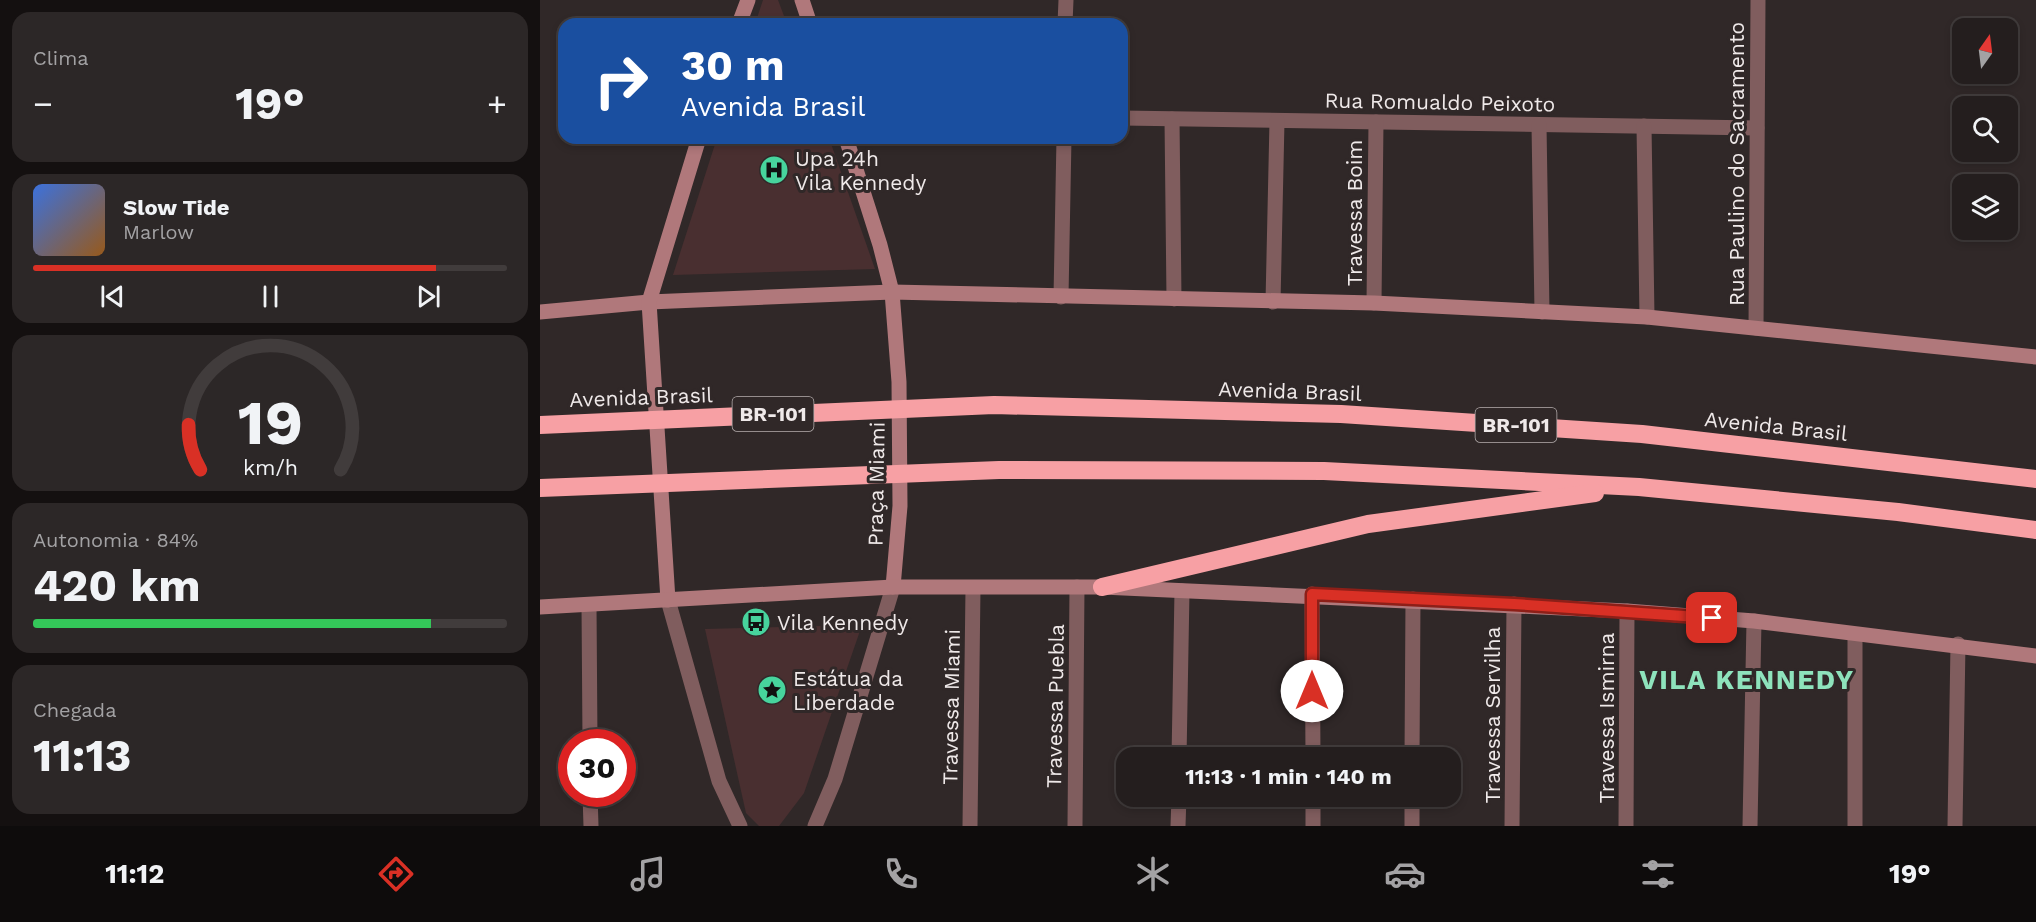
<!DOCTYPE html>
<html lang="pt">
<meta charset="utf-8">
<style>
body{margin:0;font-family:"Work Sans",sans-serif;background:#2c2727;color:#f1f3f6;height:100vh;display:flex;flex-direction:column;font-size:22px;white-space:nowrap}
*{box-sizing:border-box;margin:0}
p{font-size:20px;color:#a3a2a4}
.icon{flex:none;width:33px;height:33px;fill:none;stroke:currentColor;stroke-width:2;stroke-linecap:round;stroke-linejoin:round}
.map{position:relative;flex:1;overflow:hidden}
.side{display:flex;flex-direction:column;gap:12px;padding:12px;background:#141010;width:540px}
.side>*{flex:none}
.top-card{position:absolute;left:18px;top:18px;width:570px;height:126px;border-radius:18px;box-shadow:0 3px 9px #0003,0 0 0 2px #413c3c;background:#1a4fa0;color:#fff;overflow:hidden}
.needle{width:39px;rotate:14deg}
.controls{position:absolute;left:1412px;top:18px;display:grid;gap:12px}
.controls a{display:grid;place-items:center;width:66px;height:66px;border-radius:12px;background:#241e1e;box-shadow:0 3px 9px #0003,0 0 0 2px #413c3c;font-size:30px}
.speed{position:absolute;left:18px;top:729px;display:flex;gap:12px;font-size:30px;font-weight:700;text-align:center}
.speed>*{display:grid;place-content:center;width:78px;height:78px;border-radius:50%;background:#241e1e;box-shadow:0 3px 9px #0003,0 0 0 2px #413c3c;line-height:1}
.speed .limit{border:9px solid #d22;background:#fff;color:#111}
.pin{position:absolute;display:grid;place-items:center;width:51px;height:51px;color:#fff;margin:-26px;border-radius:12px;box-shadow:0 3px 9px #0006}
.me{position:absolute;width:66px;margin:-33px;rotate:0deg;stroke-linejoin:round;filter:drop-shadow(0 0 4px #0008)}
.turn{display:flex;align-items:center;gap:21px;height:126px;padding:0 24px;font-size:27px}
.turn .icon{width:78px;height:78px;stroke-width:2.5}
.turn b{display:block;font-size:42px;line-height:51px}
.big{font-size:45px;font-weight:700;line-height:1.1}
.side .widget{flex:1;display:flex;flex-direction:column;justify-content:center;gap:9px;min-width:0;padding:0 21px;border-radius:18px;background:#2c2727}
.side .dial{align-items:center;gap:0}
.dial svg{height:156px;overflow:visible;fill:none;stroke:#413c3c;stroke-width:7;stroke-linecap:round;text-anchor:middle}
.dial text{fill:#f1f3f6;stroke:none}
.song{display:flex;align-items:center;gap:18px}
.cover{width:72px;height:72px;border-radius:9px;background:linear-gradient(135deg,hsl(220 70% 55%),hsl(30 70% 35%))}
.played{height:6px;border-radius:3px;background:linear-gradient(90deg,#d93025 85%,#413c3c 85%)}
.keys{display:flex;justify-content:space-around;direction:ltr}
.heat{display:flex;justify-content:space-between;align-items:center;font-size:33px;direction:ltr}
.charge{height:9px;border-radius:4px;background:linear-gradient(90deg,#34c759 84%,#413c3c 0)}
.trip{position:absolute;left:576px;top:747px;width:345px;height:60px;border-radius:18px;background:#241e1e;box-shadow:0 3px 9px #0003,0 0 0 2px #413c3c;font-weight:700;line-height:60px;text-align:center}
.tabs{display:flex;height:96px;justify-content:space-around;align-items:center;background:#0e0c0c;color:#a3a2a4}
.tabs .icon{width:42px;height:42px}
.tabs .on{color:#d93025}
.tabs b{font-size:27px;color:#f1f3f6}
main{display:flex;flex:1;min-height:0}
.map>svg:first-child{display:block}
.green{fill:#492f30}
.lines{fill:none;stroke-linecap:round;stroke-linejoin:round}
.street{stroke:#805d5e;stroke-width:15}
.secondary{stroke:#b0787b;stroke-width:15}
.highway{stroke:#f7a0a4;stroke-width:18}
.route-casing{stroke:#8d1f18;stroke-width:15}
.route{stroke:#d93025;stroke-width:10}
.labels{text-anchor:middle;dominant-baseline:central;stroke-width:6;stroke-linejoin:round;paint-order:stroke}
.shield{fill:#302828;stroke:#b6afaf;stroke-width:1.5}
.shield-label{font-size:20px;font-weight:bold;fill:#efe9e9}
.street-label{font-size:21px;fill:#efe9e9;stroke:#302828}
.poi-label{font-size:21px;fill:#efe9e9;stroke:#302828;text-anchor:start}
.district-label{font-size:27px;font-weight:bold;letter-spacing:1.5px;fill:#8ee3bc;stroke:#302828}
</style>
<main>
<section class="side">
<div class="widget"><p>Clima</p>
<div class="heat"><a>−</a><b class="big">19°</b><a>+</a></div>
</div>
<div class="widget">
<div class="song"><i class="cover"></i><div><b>Slow Tide</b><p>Marlow</p></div></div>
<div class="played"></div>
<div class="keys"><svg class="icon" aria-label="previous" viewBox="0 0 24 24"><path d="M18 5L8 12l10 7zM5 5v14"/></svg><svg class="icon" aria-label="pause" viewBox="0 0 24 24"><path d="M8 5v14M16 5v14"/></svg><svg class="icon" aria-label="next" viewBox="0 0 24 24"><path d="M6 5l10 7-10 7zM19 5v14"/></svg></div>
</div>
<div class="widget dial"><svg viewBox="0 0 100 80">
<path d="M14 69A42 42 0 1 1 86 69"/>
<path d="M14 69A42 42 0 0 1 8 46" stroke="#d93025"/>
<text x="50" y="56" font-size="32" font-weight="700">19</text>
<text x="50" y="72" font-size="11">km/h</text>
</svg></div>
<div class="widget"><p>Autonomia · 84%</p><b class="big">420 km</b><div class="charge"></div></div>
<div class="widget"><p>Chegada</p><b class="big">11:13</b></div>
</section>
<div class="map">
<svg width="1496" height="826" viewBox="0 0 1496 826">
<rect width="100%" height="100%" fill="#302828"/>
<!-- green -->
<g class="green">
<polygon points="223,0 238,0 247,24 215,24"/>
<polygon points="177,138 289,138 335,269 133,275"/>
<polygon points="322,625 264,793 239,826 219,826 206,813 165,629"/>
</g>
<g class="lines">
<!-- street -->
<g class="street">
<polyline points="525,24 526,0"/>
<polyline points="582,118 1217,128"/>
<polyline points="632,119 634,299"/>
<polyline points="999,125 1002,312"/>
<polyline points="1104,126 1107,317"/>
<polyline points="521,297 524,138"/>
<polyline points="733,302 737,121"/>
<polyline points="834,303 836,122"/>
<polyline points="1216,328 1218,0"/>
<polyline points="772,594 773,758"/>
<polyline points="128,600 179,781 200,826"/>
<polyline points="49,605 50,742"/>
<polyline points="1315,635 1315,826"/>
<polyline points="639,758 642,591"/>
<polyline points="872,758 873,599"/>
<polyline points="50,794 51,826"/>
<polyline points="773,796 773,826"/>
<polyline points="275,826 295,779 353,587"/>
<polyline points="430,826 433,588"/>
<polyline points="535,826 537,587"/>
<polyline points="638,826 639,796"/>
<polyline points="872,826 872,796"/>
<polyline points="972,826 974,604"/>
<polyline points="1086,826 1087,611"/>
<polyline points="1210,826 1214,621"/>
<polyline points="1415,826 1418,644"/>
</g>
<!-- secondary -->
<g class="secondary">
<polyline points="262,0 270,24"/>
<polyline points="199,24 208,0"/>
<polyline points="306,138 340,245 352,292 359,382 360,506 353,587"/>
<polyline points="0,312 109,302 352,292 834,303 1107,317 1496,357"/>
<polyline points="128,600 109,302 159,138"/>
<polyline points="0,607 353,587 562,587 1087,611 1214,621 1496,656"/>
</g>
<!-- highway -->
<g class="highway">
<polyline points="0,425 454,405 801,414 1102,434 1496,479"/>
<polyline points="0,488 459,470 784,471 1099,487 1358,512 1496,530"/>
<polyline points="562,587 828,524 1055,493"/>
</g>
</g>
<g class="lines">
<!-- route casing -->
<g class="route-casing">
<polyline id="route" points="772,691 772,594 974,604 1172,618"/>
</g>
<!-- route -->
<use href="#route" class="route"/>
</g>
<!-- icons -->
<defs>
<g id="hospital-disc" transform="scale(1.5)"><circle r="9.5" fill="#47d49d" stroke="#302828"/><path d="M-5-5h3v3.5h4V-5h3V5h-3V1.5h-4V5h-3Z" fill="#111"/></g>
<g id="bus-disc" transform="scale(1.5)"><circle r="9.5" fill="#47d49d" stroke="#302828"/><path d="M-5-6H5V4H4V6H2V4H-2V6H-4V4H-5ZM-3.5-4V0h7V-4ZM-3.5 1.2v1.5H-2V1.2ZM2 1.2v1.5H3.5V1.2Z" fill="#111"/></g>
<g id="sight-disc" transform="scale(1.5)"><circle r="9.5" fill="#47d49d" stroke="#302828"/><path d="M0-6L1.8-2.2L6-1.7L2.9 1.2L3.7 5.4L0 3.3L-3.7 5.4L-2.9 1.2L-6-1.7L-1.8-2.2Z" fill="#111"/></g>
</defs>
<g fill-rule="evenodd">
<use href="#hospital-disc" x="234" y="170"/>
<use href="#bus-disc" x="216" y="622"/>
<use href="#sight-disc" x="232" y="690"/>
</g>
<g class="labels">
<!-- shield labels -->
<g class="shield">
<rect x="192.5" y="397" width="81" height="34" rx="4.5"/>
<rect x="935.5" y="408" width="81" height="34" rx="4.5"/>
</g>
<g class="shield-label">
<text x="233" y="414">BR-101</text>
<text x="976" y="425">BR-101</text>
</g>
<!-- street labels -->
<g class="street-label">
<text transform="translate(900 102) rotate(1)">Rua Romualdo Peixoto</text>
<text transform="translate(1196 164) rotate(-90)">Rua Paulino do Sacramento</text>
<text transform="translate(814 213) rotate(-90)">Travessa Boim</text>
<text transform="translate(750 391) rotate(2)">Avenida Brasil</text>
<text transform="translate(101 397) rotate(-2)">Avenida Brasil</text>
<text transform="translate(1236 426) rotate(6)">Avenida Brasil</text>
<text transform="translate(336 484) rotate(-89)">Praça Miami</text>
<text transform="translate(515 706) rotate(-89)">Travessa Puebla</text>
<text transform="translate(411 707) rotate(-89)">Travessa Miami</text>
<text transform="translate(952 715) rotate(-90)">Travessa Servilha</text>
<text transform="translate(1066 718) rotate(-90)">Travessa Ismirna</text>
</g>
<!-- poi labels -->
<g class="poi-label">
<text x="255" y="158">Upa 24h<tspan x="255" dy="24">Vila Kennedy</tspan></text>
<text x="237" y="622">Vila Kennedy</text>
<text x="253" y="678">Estátua da<tspan x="253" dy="24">Liberdade</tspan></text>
</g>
<!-- district labels -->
<g class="district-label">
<text x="1207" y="680">VILA KENNEDY</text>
</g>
</g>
</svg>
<div class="controls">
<a><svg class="needle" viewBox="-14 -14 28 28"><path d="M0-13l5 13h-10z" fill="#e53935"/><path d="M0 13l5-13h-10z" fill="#a3a2a4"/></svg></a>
<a><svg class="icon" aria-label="search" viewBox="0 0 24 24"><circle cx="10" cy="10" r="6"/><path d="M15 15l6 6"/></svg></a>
<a><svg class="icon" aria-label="layers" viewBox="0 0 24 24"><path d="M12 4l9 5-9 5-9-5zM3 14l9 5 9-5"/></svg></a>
</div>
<div class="speed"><div class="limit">30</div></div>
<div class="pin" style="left:1172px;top:618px;background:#d93025"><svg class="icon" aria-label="arrive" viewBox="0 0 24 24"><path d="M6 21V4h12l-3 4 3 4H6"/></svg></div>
<svg class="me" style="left:772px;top:691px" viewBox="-20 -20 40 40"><circle r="19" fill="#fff"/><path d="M0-13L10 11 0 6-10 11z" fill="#d93025"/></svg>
<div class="trip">11:13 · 1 min · 140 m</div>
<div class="top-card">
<div class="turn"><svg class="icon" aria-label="right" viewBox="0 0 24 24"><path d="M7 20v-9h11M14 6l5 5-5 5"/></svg><div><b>30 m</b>Avenida Brasil</div></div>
</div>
</div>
</main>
<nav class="tabs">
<b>11:12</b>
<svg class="icon on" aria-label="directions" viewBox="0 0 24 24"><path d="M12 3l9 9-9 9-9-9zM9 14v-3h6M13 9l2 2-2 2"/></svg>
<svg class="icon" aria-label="music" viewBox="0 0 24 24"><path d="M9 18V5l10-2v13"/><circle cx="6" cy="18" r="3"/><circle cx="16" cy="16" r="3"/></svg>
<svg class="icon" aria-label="phone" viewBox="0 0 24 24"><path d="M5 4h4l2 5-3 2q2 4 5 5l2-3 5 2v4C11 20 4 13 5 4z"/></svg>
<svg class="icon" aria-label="climate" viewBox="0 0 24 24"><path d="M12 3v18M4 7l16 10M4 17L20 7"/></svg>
<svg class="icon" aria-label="car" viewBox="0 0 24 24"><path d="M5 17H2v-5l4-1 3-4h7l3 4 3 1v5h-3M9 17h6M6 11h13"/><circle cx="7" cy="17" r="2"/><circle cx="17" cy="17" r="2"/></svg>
<svg class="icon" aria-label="filters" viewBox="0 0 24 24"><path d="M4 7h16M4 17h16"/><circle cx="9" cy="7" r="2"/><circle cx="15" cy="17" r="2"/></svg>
<b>19°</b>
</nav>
